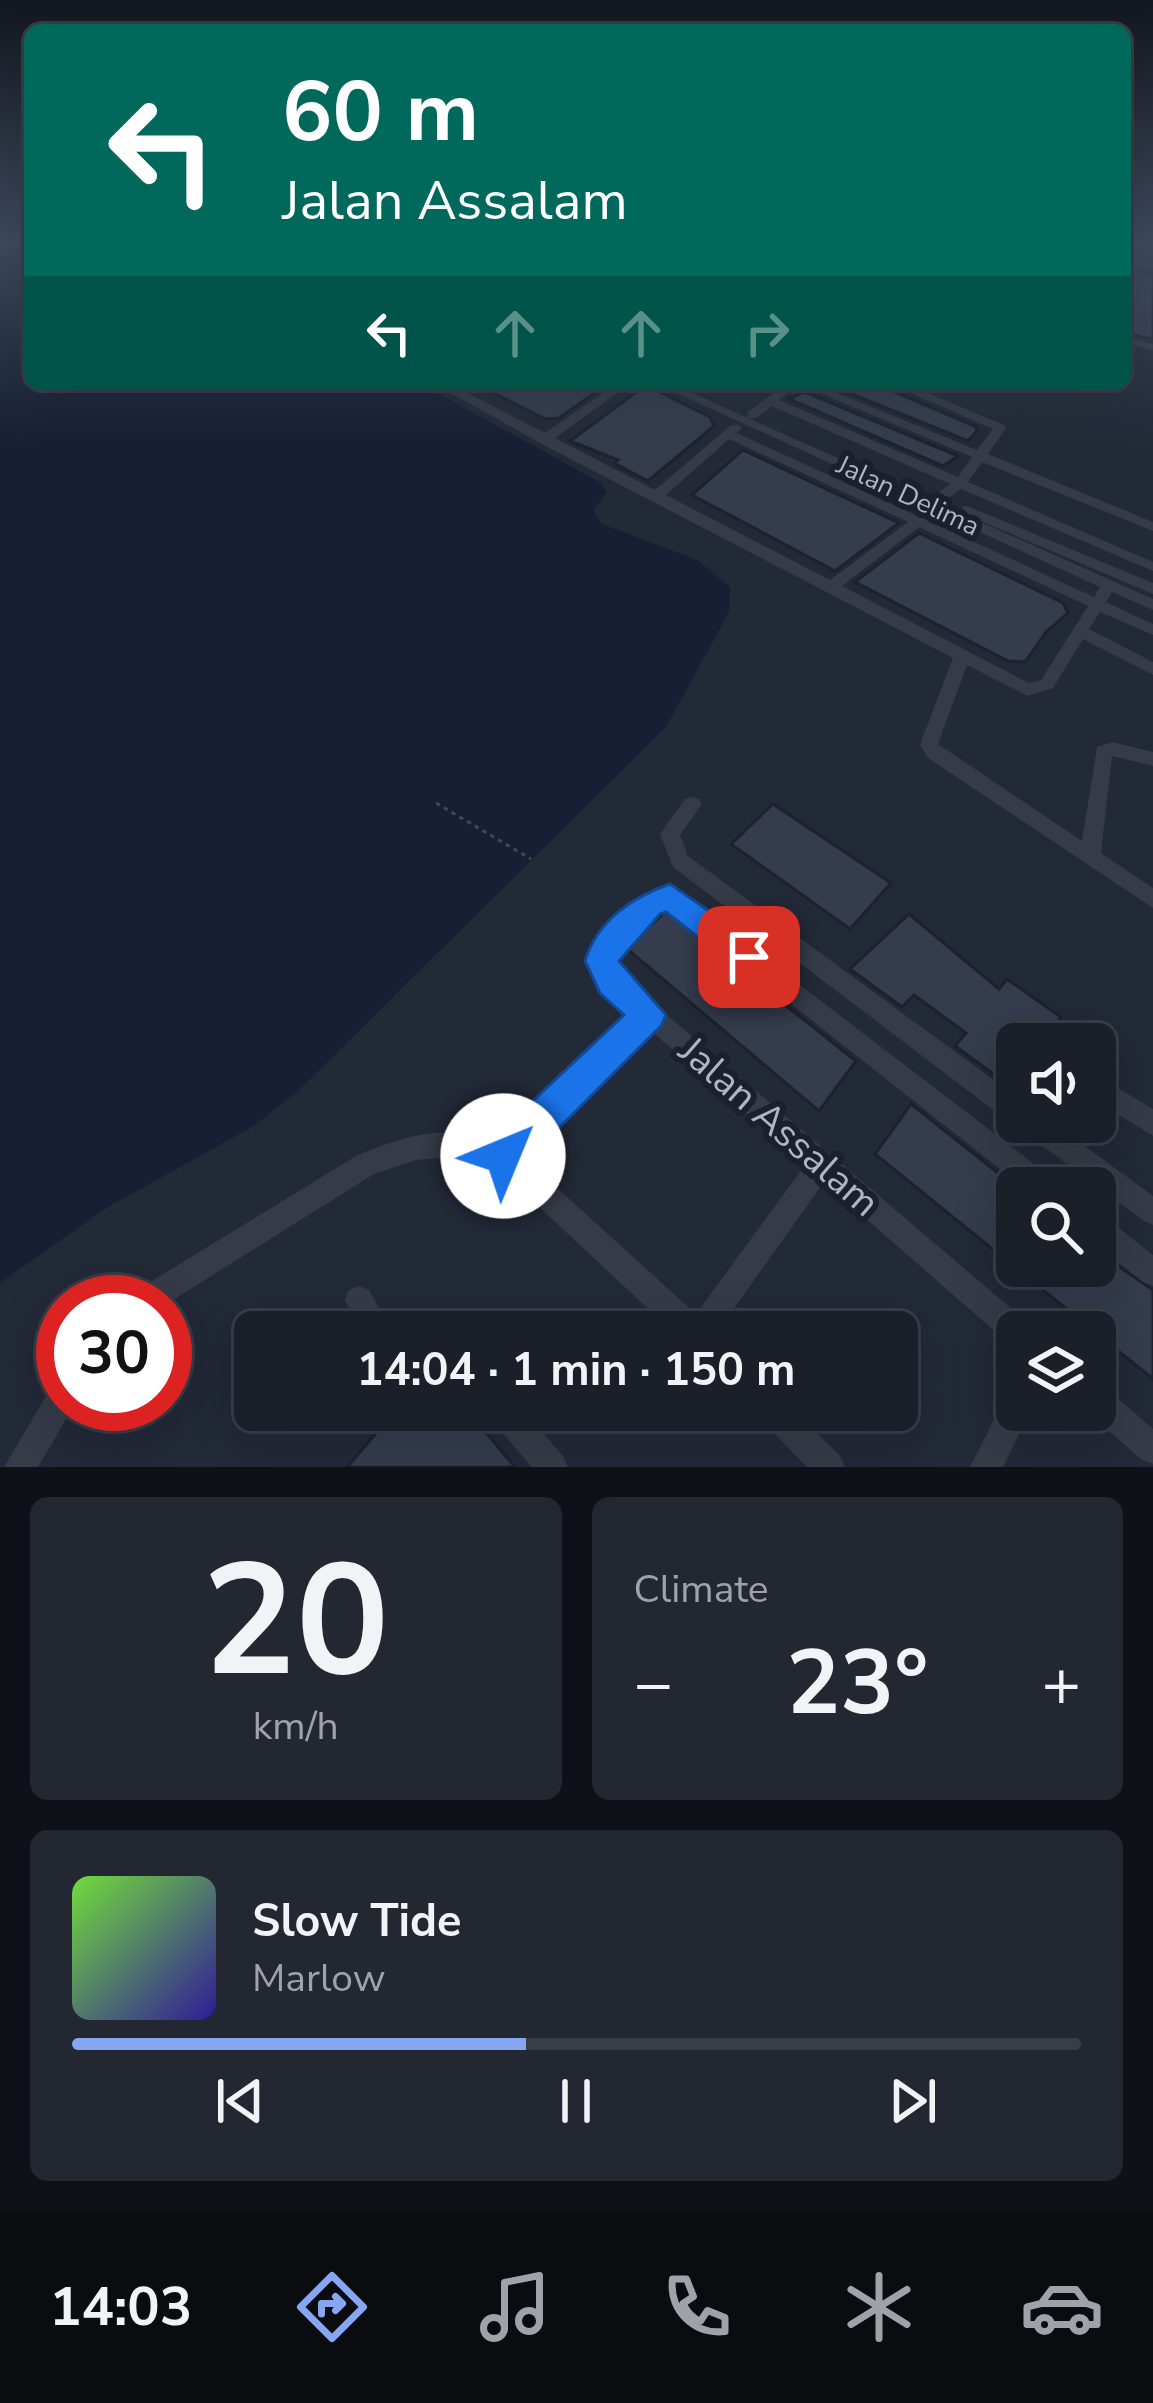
<!DOCTYPE html>
<meta charset="utf-8">
<style>
body{margin:0;font-family:"Nunito Sans",sans-serif;background:#232731;color:#f1f3f6;height:100vh;display:flex;flex-direction:column;font-size:45px;white-space:nowrap}
*{box-sizing:border-box;margin:0}
p{font-size:39px;color:#9fa2a8}
.icon{flex:none;width:66px;height:66px;fill:none;stroke:currentColor;stroke-width:2;stroke-linecap:round;stroke-linejoin:round}
.map{position:relative;height:1467px;overflow:hidden}
.details{display:flex;flex-direction:column;gap:30px;padding:30px;background:#0e1117;flex:1}
.details>*{flex:none}
.guide{position:absolute;left:24px;top:24px;width:1107px;height:366px;border-radius:18px;box-shadow:0 12px 48px #0002,0 0 0 3px #383d46;background:#00695c;color:#fff;overflow:hidden}
.buttons{position:absolute;left:996px;top:1023px;display:grid;gap:24px}
.buttons a{display:grid;place-items:center;width:120px;height:120px;border-radius:18px;background:#1a1f29;box-shadow:0 12px 48px #0002,0 0 0 3px #383d46;font-size:60px}
.speed{position:absolute;left:36px;top:1275px;display:flex;gap:24px;font-size:60px;font-weight:700;text-align:center}
.speed>*{display:grid;place-content:center;width:156px;height:156px;border-radius:50%;background:#1a1f29;box-shadow:0 12px 48px #0002,0 0 0 3px #383d46;line-height:1}
.speed .limit{border:18px solid #d22;background:#fff;color:#111}
.pin{position:absolute;display:grid;place-items:center;width:102px;height:102px;color:#fff;margin:-51px;border-radius:24px;box-shadow:0 6px 18px #0006}
.me{position:absolute;width:132px;margin:-66px;rotate:45deg;stroke-linejoin:round;filter:drop-shadow(0 0 9px #0008)}
.turn{display:flex;align-items:center;gap:42px;height:252px;padding:0 60px;font-size:54px}
.turn .icon{width:156px;height:156px;stroke-width:2.5}
.turn b{display:block;font-size:84px;line-height:102px}
.lanes{display:flex;align-items:center;height:114px;padding:0 60px;background:#0003;justify-content:center;gap:60px;direction:ltr}
.lanes .off{opacity:.35}
.big{font-size:90px;font-weight:700;line-height:1.1}
.details .card{flex:1;display:flex;flex-direction:column;justify-content:center;gap:18px;min-width:0;padding:0 42px;border-radius:18px;background:#232731}
.details .dial{align-items:center;gap:0}
.dial b{font-size:156px;line-height:1}
.song{display:flex;align-items:center;gap:36px}
.cover{width:144px;height:144px;border-radius:18px;background:linear-gradient(135deg,hsl(100 70% 55%),hsl(250 70% 35%))}
.played{height:12px;border-radius:6px;background:linear-gradient(90deg,#87a6f1 45%,#383d46 45%)}
.keys{display:flex;justify-content:space-around;direction:ltr}
.heat{display:flex;justify-content:space-between;align-items:center;font-size:66px;direction:ltr}
.details .tiles{flex:1;display:grid;gap:30px;grid-template-columns:1fr 1fr}
.card:last-child{grid-column:span 2}
.trip{position:absolute;left:234px;top:1311px;width:684px;height:120px;border-radius:18px;background:#1a1f29;box-shadow:0 12px 48px #0002,0 0 0 3px #383d46;font-weight:700;line-height:120px;text-align:center}
.dock{display:flex;height:192px;justify-content:space-around;align-items:center;background:#0a0c10;color:#9fa2a8}
.dock .icon{width:84px;height:84px}
.dock .current{color:#87a6f1}
.dock b{font-size:54px;color:#f1f3f6}
.map>svg:first-child{display:block}
.water{fill:#161f33}
.building{fill:#343c4d;stroke:#1c222e;stroke-width:3}
.lines{fill:none;stroke-linecap:round;stroke-linejoin:round}
.path{stroke:#3c4d50;stroke-width:3;stroke-dasharray:4.5 4.5;stroke-linecap:butt}
.minor{fill:#353b47;fill-rule:evenodd}
.route{fill:#1a73e8;stroke:#114b97;stroke-width:3}
.labels{text-anchor:middle;dominant-baseline:central;stroke-width:12;stroke-linejoin:round;paint-order:stroke}
.far-street-label{font-size:27px;fill:#b0b5c4;stroke:#1b202c}
.near-street-label{font-size:39px;fill:#b0b5c4;stroke:#1b202c}
</style>
<div class="map">
<svg width="1153" height="1467" viewBox="0 0 1153 1467">
<rect width="100%" height="100%" fill="#222937"/>
<!-- water -->
<polygon class="water" points="0,242 30,242 30,384 421,384 601,483 607,492 593,510 602,524 697,560 730,587 729,612 666,727 297,1092 252,1127 106,1208 0,1283"/>
<!-- building -->
<g class="building">
<polygon points="1125,269 1153,274 1153,339 1125,333"/>
<polygon points="476,384 599,384 599,390 559,418 545,419"/>
<polygon points="827,384 876,384 977,427 976,432 968,441"/>
<polygon points="646,385 710,417 714,426 648,481 614,463 618,460 570,441"/>
<polygon points="805,392 958,456 943,466 789,399"/>
<polygon points="743,450 813,483 899,523 835,571 692,495"/>
<polygon points="919,533 1063,603 1068,613 1046,632 1025,662 1008,661 855,582"/>
<polygon points="773,804 891,883 850,929 731,844"/>
<polygon points="666,911 856,1061 819,1111 626,948"/>
<polygon points="909,914 999,989 1007,979 1061,1017 1041,1044 1017,1044 1017,1077 1010,1086 955,1046 966,1033 914,995 902,1007 850,969"/>
<polygon points="911,1104 1017,1188 1017,1266 1095,1266 1095,1250 1153,1290 1153,1379 875,1154"/>
<polygon points="396,1410 467,1410 515,1467 347,1467"/>
</g>
<g class="lines">
<!-- path -->
<polyline class="path" points="436,803 531,859"/>
<!-- minor -->
<g class="minor">
<polygon points="1125,258 1153,264 1153,270 1125,264"/>
<polygon points="1125,337 1153,344 1153,350 1125,343"/>
<path d="M 435,384 L 450,384 L 545,433 L 616,384 L 630,384 L 555,438 L 655,490 L 731,425 L 739,425 L 741,428 L 737,433 L 1094,597 L 1100,587 L 657,384 L 673,384 L 748,418 L 748,412 L 786,384 L 799,384 L 779,400 L 958,477 L 972,457 L 799,384 L 815,384 L 977,450 L 993,429 L 890,384 L 906,384 L 1004,425 L 1006,428 L 988,454 L 1153,522 L 1153,531 L 982,462 L 968,482 L 1153,562 L 1153,571 L 961,489 L 945,501 L 935,501 L 935,495 L 950,484 L 772,406 L 756,418 L 748,418 L 1153,599 L 1153,610 L 1112,592 L 1106,602 L 1153,624 L 1153,635 L 1100,612 L 1089,629 L 1153,662 L 1153,675 L 1083,639 L 1053,688 L 1028,696 L 967,665 L 938,744 L 1082,841 L 1097,747 L 1112,742 L 1153,752 L 1153,766 L 1112,756 L 1101,853 L 1153,888 L 1153,908 L 928,758 L 920,744 L 953,658 L 540,443 ZM 729,439 L 908,522 L 830,580 L 666,495 ZM 919,527 L 1088,606 L 1041,680 L 1029,683 L 842,586 Z"/>
<polygon points="967,506 1153,583 1153,594 962,513 962,507"/>
<polygon points="692,797 699,799 702,804 680,835 688,856 1017,1097 1017,1122 1052,1122 1153,1196 1153,1225 1144,1221 1022,1131 1019,1123 1008,1121 673,867 660,834 685,799"/>
<path d="M 670,888 L 677,891 L 1054,1179 L 1058,1188 L 1024,1188 L 667,906 C 644,915 628,935 615,956 L 613,961 L 620,975 L 1027,1322 L 1031,1332 L 1017,1332 L 1017,1346 L 1007,1342 L 824,1182 L 717,1332 L 673,1332 L 494,1165 L 452,1157 L 416,1160 L 374,1174 L 165,1305 L 165,1302 L 130,1302 L 134,1292 L 356,1156 C 402,1136 450,1122 499,1142 L 633,1015 L 604,989 L 591,961 C 606,926 631,895 670,888 ZM 650,1030 L 805,1165 L 696,1314 L 522,1156 Z"/>
<polygon points="1095,1074 1153,1109 1153,1136 1095,1100"/>
<polygon points="1095,1214 1105,1217 1153,1255 1153,1286 1143,1282 1095,1244"/>
<polygon points="359,1286 369,1290 392,1332 362,1332 345,1300 349,1290"/>
<polygon points="63,1382 63,1404 75,1404 38,1467 4,1467 52,1386"/>
<polygon points="1095,1384 1106,1388 1153,1429 1153,1464 1142,1460 1085,1410 1095,1410"/>
<polygon points="1017,1392 1017,1410 1031,1410 1003,1467 970,1467 1006,1396"/>
<polygon points="488,1410 523,1410 563,1456 568,1467 532,1467 492,1421"/>
<polygon points="758,1410 794,1410 840,1456 845,1467 807,1467 762,1421"/>
</g>
</g>
<!-- sky -->
<linearGradient id="sky" x2="0" y2="1"><stop stop-color="#13171e"/><stop offset="0.54" stop-color="#3e495e"/><stop offset="1" stop-color="#3e495e" stop-opacity="0"/></linearGradient>
<rect width="1153" height="447" fill="url(#sky)"/>
<!-- route -->
<path class="route" d="M 670,884 L 761,947 L 766,957 L 761,968 L 749,972 L 737,968 L 666,912 L 660,914 L 619,961 L 666,1015 L 661,1026 L 517,1170 L 503,1175 L 489,1170 L 483,1156 L 489,1142 L 624,1015 L 600,993 L 585,961 C 597,921 632,897 670,884 Z"/>
<g class="labels">
<!-- far-street labels -->
<g class="far-street-label">
<text transform="translate(908 496) rotate(25)">Jalan Delima</text>
</g>
<!-- near-street labels -->
<g class="near-street-label">
<text transform="translate(779 1127) rotate(41)">Jalan Assalam</text>
</g>
</g>
</svg>
<div class="buttons">
<a><svg class="icon" aria-label="sound" viewBox="0 0 24 24"><path d="M4 9h4l5-4v14l-5-4H4zM17 9q2 3 0 6"/></svg></a>
<a><svg class="icon" aria-label="search" viewBox="0 0 24 24"><circle cx="10" cy="10" r="6"/><path d="M15 15l6 6"/></svg></a>
<a><svg class="icon" aria-label="layers" viewBox="0 0 24 24"><path d="M12 4l9 5-9 5-9-5zM3 14l9 5 9-5"/></svg></a>
</div>
<div class="speed"><div class="limit">30</div></div>
<div class="pin" style="left:749px;top:957px;background:#d93025"><svg class="icon" aria-label="arrive" viewBox="0 0 24 24"><path d="M6 21V4h12l-3 4 3 4H6"/></svg></div>
<svg class="me" style="left:503px;top:1156px" viewBox="-20 -20 40 40"><circle r="19" fill="#fff"/><path d="M0-13L10 11 0 6-10 11z" fill="#1a73e8"/></svg>
<div class="trip">14:04 · 1 min · 150 m</div>
<div class="guide">
<div class="turn"><svg class="icon" aria-label="left" viewBox="0 0 24 24"><path d="M17 20v-9H6M10 6l-5 5 5 5"/></svg><div><b>60 m</b>Jalan Assalam</div></div>
<div class="lanes"><svg class="icon" aria-label="left" viewBox="0 0 24 24"><path d="M17 20v-9H6M10 6l-5 5 5 5"/></svg><svg class="icon off" aria-label="ahead" viewBox="0 0 24 24"><path d="M12 20V5M6 11l6-6 6 6"/></svg><svg class="icon off" aria-label="ahead" viewBox="0 0 24 24"><path d="M12 20V5M6 11l6-6 6 6"/></svg><svg class="icon off" aria-label="right" viewBox="0 0 24 24"><path d="M7 20v-9h11M14 6l5 5-5 5"/></svg></div>
</div>
</div>
<section class="details">
<div class="tiles">
<div class="card dial"><b>20</b><p>km/h</p></div>
<div class="card"><p>Climate</p>
<div class="heat"><a>−</a><b class="big">23°</b><a>+</a></div>
</div>
<div class="card">
<div class="song"><i class="cover"></i><div><b>Slow Tide</b><p>Marlow</p></div></div>
<div class="played"></div>
<div class="keys"><svg class="icon" aria-label="previous" viewBox="0 0 24 24"><path d="M18 5L8 12l10 7zM5 5v14"/></svg><svg class="icon" aria-label="pause" viewBox="0 0 24 24"><path d="M8 5v14M16 5v14"/></svg><svg class="icon" aria-label="next" viewBox="0 0 24 24"><path d="M6 5l10 7-10 7zM19 5v14"/></svg></div>
</div>
</div>
</section>
<nav class="dock">
<b>14:03</b>
<svg class="icon current" aria-label="directions" viewBox="0 0 24 24"><path d="M12 3l9 9-9 9-9-9zM9 14v-3h6M13 9l2 2-2 2"/></svg>
<svg class="icon" aria-label="music" viewBox="0 0 24 24"><path d="M9 18V5l10-2v13"/><circle cx="6" cy="18" r="3"/><circle cx="16" cy="16" r="3"/></svg>
<svg class="icon" aria-label="phone" viewBox="0 0 24 24"><path d="M5 4h4l2 5-3 2q2 4 5 5l2-3 5 2v4C11 20 4 13 5 4z"/></svg>
<svg class="icon" aria-label="climate" viewBox="0 0 24 24"><path d="M12 3v18M4 7l16 10M4 17L20 7"/></svg>
<svg class="icon" aria-label="car" viewBox="0 0 24 24"><path d="M5 17H2v-5l4-1 3-4h7l3 4 3 1v5h-3M9 17h6M6 11h13"/><circle cx="7" cy="17" r="2"/><circle cx="17" cy="17" r="2"/></svg>
</nav>
